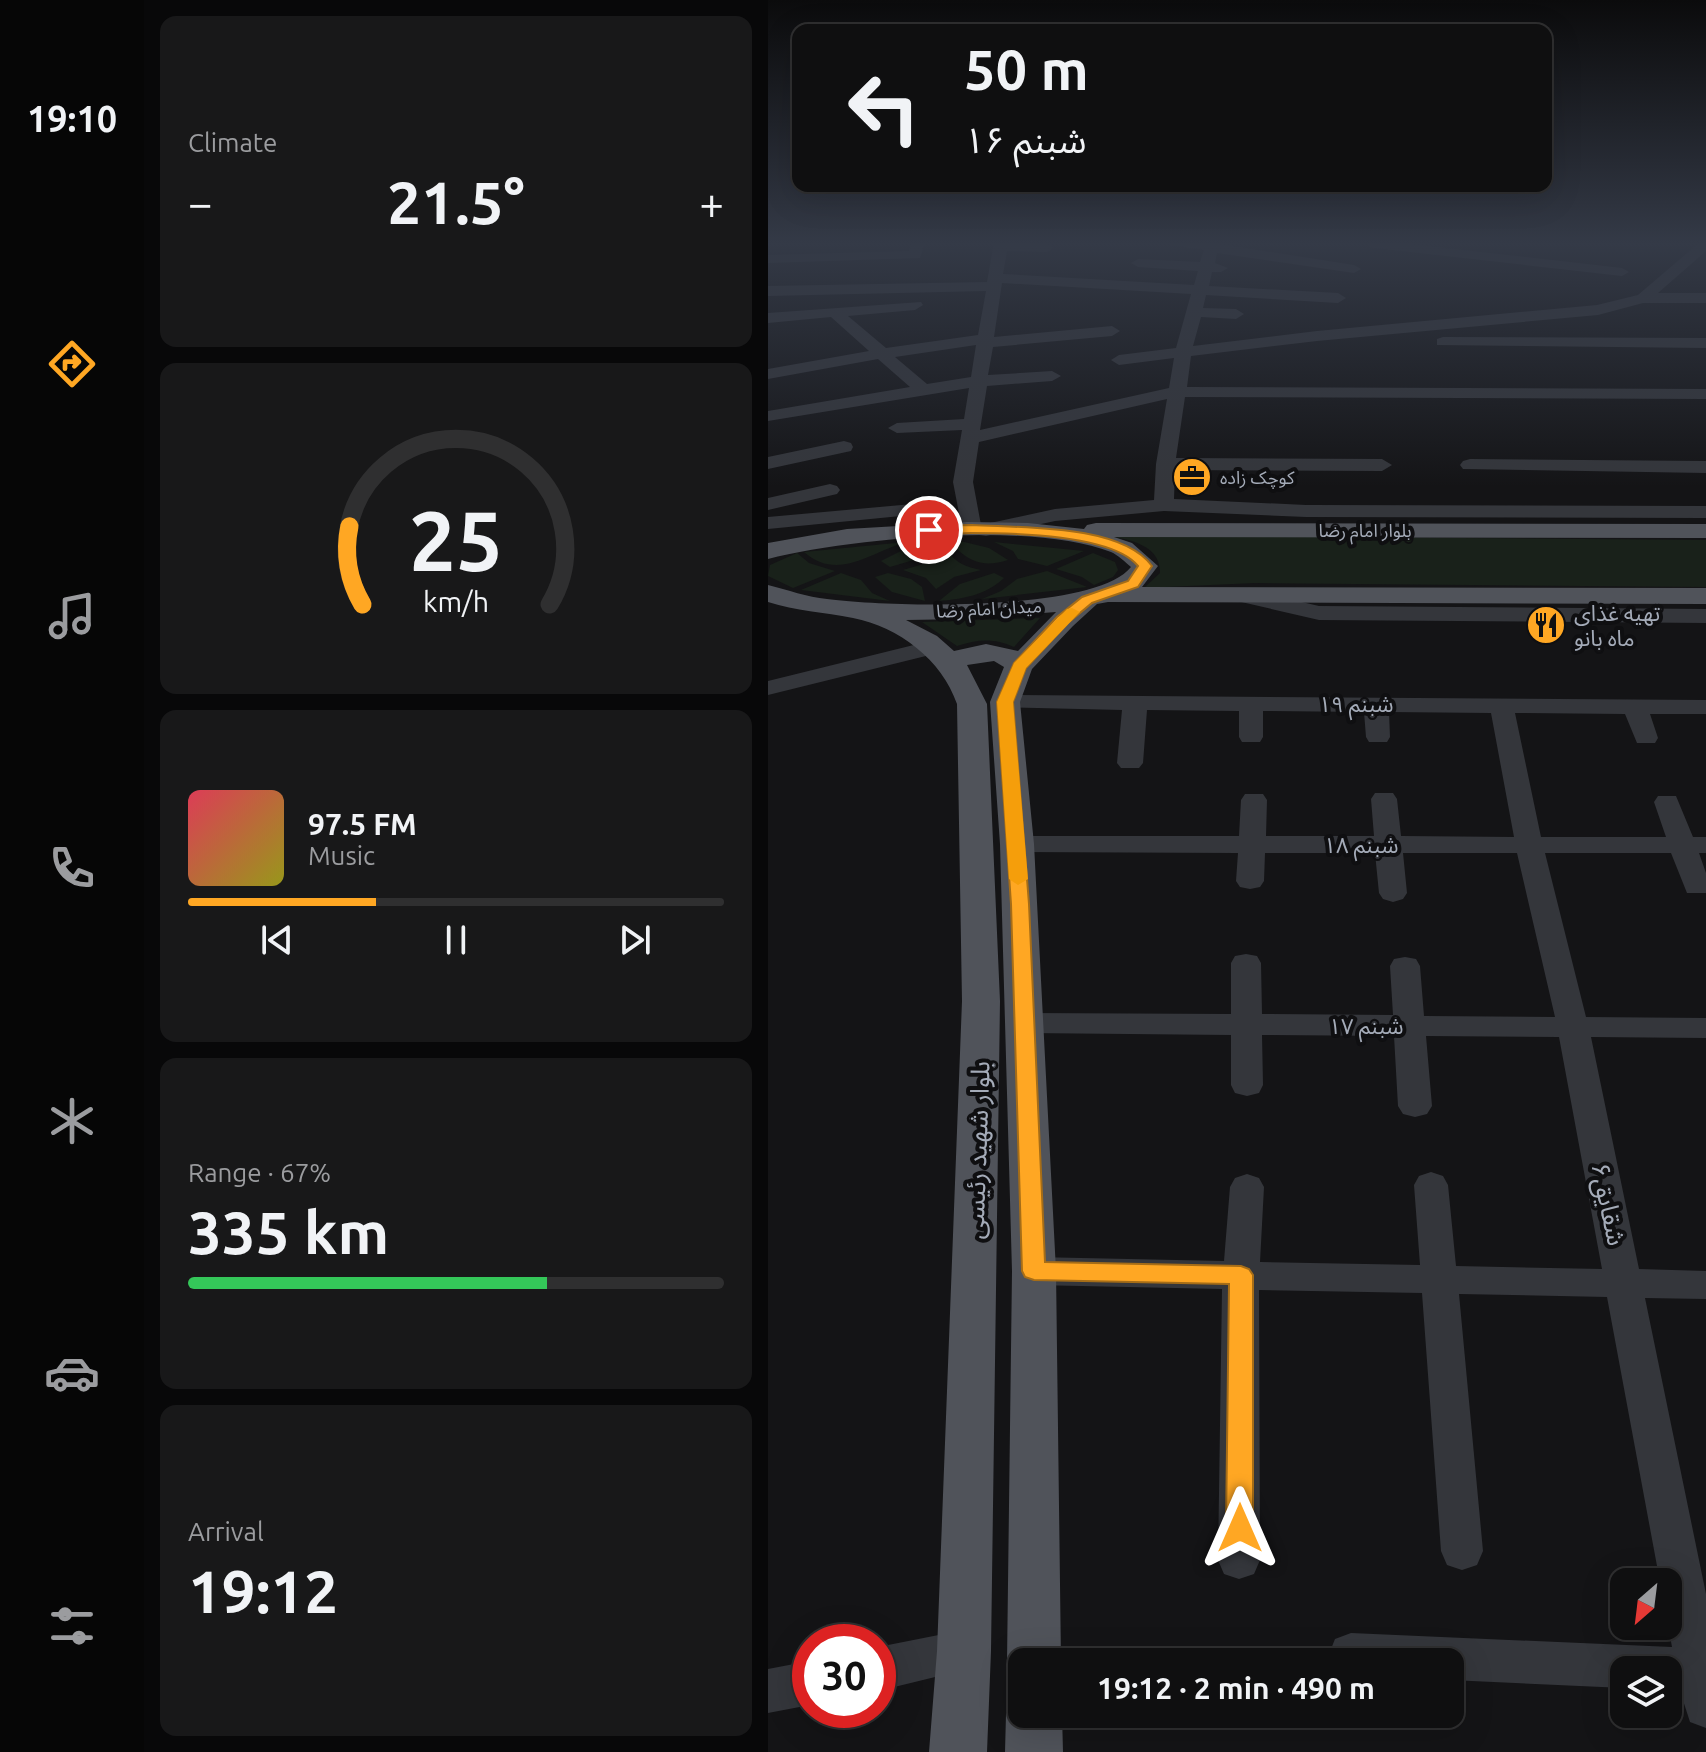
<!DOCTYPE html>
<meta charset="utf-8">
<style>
body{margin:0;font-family:Ubuntu,"Noto Sans Arabic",sans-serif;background:#181819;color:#f1f3f6;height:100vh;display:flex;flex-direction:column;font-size:30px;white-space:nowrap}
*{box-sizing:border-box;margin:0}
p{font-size:26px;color:#9b9c9f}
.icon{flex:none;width:44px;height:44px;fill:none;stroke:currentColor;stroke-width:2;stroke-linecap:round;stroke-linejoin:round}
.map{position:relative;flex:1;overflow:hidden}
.panel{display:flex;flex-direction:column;gap:16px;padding:16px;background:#080809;width:624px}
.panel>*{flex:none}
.guide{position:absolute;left:24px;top:24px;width:760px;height:168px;border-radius:16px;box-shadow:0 8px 32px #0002,0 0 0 2px #2f2f30;background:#0f0f10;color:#f1f3f6;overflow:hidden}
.needle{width:52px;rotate:208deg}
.controls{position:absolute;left:842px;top:1568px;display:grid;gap:16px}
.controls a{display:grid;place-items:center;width:72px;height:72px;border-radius:16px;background:#0f0f10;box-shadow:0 8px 32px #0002,0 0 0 2px #2f2f30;font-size:40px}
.speed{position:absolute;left:24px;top:1624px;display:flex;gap:16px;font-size:40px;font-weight:700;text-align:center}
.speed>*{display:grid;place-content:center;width:104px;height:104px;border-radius:50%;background:#0f0f10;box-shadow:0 8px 32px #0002,0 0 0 2px #2f2f30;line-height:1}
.speed .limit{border:12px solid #d22;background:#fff;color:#111}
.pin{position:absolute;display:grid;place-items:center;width:68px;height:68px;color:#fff;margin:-34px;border:4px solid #fff;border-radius:50%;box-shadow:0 2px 8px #0007}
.me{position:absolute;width:88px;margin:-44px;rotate:0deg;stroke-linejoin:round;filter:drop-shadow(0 0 6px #0008)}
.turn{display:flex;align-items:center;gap:28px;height:168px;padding:0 40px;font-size:36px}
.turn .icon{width:104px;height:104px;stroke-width:2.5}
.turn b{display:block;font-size:56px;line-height:68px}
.big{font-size:60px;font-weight:700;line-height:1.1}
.panel .card{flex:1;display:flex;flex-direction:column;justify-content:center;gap:12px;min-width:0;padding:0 28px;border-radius:16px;background:#181819}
.panel .dial{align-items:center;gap:0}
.dial svg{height:208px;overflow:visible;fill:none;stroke:#2f2f30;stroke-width:7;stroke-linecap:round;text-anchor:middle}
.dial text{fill:#f1f3f6;stroke:none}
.song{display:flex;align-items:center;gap:24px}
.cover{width:96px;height:96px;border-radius:12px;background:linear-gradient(135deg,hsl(350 70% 55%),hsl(60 70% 35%))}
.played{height:8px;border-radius:4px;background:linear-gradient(90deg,#ffa723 35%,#2f2f30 35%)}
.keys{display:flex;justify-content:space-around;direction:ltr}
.heat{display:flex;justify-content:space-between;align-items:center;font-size:44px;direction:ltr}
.charge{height:12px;border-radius:6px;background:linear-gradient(90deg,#34c759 67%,#2f2f30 0)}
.trip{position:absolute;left:240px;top:1648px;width:456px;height:80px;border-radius:16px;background:#0f0f10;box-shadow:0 8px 32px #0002,0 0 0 2px #2f2f30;font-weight:700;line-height:80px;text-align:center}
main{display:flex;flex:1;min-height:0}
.menu{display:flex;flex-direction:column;width:144px;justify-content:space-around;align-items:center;background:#060606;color:#9b9c9f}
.menu .icon{width:56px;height:56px}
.menu .active{color:#ffa723}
.menu b{font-size:36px;color:#f1f3f6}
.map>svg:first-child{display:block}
.green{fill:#19211a}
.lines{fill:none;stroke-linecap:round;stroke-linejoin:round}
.minor{fill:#34363b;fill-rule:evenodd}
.major{fill:#50535a;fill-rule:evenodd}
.route{fill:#ffa723;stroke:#a66d17;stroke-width:2}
.slow{fill:#f59e0b}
.labels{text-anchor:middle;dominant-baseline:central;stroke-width:8;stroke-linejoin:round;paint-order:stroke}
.far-poi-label{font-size:18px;fill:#a4abb8;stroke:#0f0f11;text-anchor:start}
.far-street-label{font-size:18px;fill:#a4abb8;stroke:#0f0f11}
.poi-label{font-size:22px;fill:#a4abb8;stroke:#0f0f11;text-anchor:start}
.street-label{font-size:22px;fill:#a4abb8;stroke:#0f0f11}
.near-street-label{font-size:26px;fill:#a4abb8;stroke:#0f0f11}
</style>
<main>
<nav class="menu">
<b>19:10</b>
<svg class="icon active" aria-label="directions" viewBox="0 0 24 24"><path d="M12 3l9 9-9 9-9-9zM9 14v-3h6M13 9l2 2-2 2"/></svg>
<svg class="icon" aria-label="music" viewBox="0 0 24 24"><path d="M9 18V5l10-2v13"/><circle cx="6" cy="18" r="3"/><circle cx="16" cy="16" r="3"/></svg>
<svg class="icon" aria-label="phone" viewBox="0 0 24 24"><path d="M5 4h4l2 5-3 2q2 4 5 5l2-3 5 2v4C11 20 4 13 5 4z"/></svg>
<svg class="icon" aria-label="climate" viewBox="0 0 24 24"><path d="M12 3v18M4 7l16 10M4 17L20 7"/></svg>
<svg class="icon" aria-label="car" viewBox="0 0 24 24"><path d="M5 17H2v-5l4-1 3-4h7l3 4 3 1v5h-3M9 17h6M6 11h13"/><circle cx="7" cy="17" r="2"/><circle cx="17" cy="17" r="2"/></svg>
<svg class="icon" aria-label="filters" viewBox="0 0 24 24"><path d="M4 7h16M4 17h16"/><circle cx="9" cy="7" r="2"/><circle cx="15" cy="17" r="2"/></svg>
</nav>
<section class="panel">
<div class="card"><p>Climate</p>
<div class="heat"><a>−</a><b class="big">21.5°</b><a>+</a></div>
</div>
<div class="card dial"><svg viewBox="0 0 100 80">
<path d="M14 69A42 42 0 1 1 86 69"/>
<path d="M14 69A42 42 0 0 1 9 39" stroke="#ffa723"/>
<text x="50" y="56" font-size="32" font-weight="700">25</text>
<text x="50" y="72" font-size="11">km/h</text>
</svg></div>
<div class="card">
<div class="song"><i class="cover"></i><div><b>97.5 FM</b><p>Music</p></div></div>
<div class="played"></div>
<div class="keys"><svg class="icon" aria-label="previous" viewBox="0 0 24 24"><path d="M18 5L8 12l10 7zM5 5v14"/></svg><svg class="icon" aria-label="pause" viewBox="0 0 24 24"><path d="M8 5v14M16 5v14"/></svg><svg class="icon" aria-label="next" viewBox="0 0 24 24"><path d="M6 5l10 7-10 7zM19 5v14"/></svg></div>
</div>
<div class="card"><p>Range · 67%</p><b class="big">335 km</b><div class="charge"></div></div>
<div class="card"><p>Arrival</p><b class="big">19:12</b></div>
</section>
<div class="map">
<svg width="938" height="1752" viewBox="0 0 938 1752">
<rect width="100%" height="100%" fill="#141416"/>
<!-- green -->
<g class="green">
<path d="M 331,535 L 938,540 L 938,587 L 487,583 L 376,588 L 392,573 C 393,542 354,538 331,535 Z"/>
<path d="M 188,540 L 221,548 L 240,560 C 221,566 205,565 189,549 Z"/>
<polygon points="175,541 156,557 122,567 113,561 145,545"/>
<path d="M 138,542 C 103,552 70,582 36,552 Z"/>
<polygon points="226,542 316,551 279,566 250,559 245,551"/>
<path d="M 179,549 C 186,563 199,567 213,570 L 186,577 L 168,589 L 158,578 L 135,570 L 162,562 Z"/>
<polygon points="29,553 41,563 67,571 25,588 0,576 2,565"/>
<polygon points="325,553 347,562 350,570 345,577 326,585 314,577 288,569"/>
<polygon points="279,571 319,587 214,599 233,591 249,579"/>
<polygon points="73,573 93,580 104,593 122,601 33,590"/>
<polygon points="120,573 143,579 154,587 157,601 124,592 107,577"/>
<path d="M 226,573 L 236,578 C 218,595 195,599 171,601 L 192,584 Z"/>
<path d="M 272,618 L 246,647 C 226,638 210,639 189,646 L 154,622 Z"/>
</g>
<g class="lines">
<!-- minor -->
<g class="minor">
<polygon points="143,242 157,242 152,258 0,263 0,255 141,251"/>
<path d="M 226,242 L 279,244 L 286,248 L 279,252 L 239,251 L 235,274 L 426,285 L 430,271 L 370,267 L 363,263 L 370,259 L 432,262 L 436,250 L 403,245 L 401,242 L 452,242 L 452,244 L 586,265 L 593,269 L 586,273 L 449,253 L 447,263 L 460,268 L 453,272 L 444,272 L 441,286 L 570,293 L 578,298 L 570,303 L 438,295 L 435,308 L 468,309 L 476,314 L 468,319 L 433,317 L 425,346 L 549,331 L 829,305 L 870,295 L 932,242 L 938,242 L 938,251 L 890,293 L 938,293 L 938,303 L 875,303 L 830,315 L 549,341 L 423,356 L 419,387 L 938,389 L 938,399 L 417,397 L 408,458 L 614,459 L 624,465 L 614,471 L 407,470 L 406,499 L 538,505 L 938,506 L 938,518 L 538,517 L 396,511 L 287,521 L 218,536 L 197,533 L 194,529 L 185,482 L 194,430 L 129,433 L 120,428 L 129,423 L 196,419 L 201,388 L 0,421 L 0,411 L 142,387 L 110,359 L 0,379 L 0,369 L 101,351 L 63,317 L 0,323 L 0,313 L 153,302 L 155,305 L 147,310 L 80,316 L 118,348 L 210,335 L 218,291 L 0,296 L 0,286 L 219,282 ZM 234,283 L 423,294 L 408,348 L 351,355 L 343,360 L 351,365 L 406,358 L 401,388 L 212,430 L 219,386 L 284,381 L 293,376 L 284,371 L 220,375 L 225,347 L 344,336 L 352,331 L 344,326 L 226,337 ZM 208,345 L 203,377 L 159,384 L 127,357 ZM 399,399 L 388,464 L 386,500 L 287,509 L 213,525 L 205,482 L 211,442 Z"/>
<polygon points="601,242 625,242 854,268 861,272 854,276 607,248 602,247"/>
<polygon points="675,337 938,338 938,348 669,345 669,339"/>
<polygon points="76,441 83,443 85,447 83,451 0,469 0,457"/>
<polygon points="702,459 938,461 938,473 695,469 692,465 695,461"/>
<polygon points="62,484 69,486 72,490 69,494 0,510 0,498"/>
<polygon points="167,502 177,508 174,512 0,529 0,517"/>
<polygon points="477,589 551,606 938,609 938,623 551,620 469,601 466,596 469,591"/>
<polygon points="166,640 174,642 178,647 174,652 0,695 0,681"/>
<polygon points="237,695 938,700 938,714 882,714 890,738 887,743 869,743 857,714 747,713 773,837 898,837 886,802 890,796 908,796 925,837 938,837 938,853 931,853 938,873 938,893 919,893 903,853 777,853 818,1017 938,1018 938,1038 823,1037 871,1269 938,1271 938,1299 877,1298 938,1594 938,1728 922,1722 912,1691 900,1690 900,1670 856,1670 856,1688 682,1680 682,1662 564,1662 561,1654 567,1639 583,1633 904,1647 900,1625 900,1582 892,1582 839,1297 691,1294 715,1551 709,1565 694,1570 679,1565 673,1551 654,1293 491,1290 492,1560 486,1574 471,1579 456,1574 450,1560 454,1289 266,1285 253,1281 248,1271 253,1261 266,1257 456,1261 462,1187 467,1178 479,1174 491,1178 496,1187 492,1262 652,1265 646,1185 651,1176 663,1172 675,1176 680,1185 688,1266 834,1269 791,1037 658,1036 664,1106 659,1114 647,1117 635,1114 630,1106 626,1036 494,1035 495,1085 491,1093 479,1096 467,1093 463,1085 463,1035 258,1033 247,1030 242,1023 247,1016 258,1013 463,1014 463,963 467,956 478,954 489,956 493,963 494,1014 625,1015 622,966 626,959 637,957 648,959 652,966 656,1016 787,1017 749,853 635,853 639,893 635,899 625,902 615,899 611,893 607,853 497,853 496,881 492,887 482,889 472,887 468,881 470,853 249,852 239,850 235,844 239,838 249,836 471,836 473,800 477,794 495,794 499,800 498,836 606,836 603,799 607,793 625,793 629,799 633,836 746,837 723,713 621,712 622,737 619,742 601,742 598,737 596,712 495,711 495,737 492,742 474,742 471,737 471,711 379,710 375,763 371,768 353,768 349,763 354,710 228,707 225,702 228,697"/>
<polygon points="196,1630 212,1636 218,1651 212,1666 110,1691 110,1647"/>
<polygon points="42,1661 42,1705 0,1713 0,1669"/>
</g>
<!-- major -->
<g class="major">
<path d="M 199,522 L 260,523 L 316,529 L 319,525 L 328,523 L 938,524 L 938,538 L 346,537 L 364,543 L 390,566 L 374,587 L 938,588 L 938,604 L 340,602 L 329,604 L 305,626 L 264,669 L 252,702 L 266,844 L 288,1271 L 293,1662 L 254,1662 L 254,1683 L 247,1680 L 239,1662 L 244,1271 L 232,844 L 222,702 L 236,667 L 226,661 L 199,665 L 219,704 L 232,1001 L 223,1651 L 219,1752 L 161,1752 L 169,1651 L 194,1001 L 189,704 C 174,660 131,627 85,618 C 56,612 28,611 0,602 L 0,585 C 20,590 39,597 59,599 C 118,607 326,613 363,567 C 357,562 350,555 343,552 C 264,521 83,538 0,559 L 0,543 L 79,529 ZM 288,612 L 250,651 L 218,644 L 186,651 L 169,636 L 138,620 L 198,619 Z"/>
<polygon points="254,1692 254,1714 294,1714 295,1752 237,1752 238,1714 246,1695"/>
</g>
</g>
<!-- sky -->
<linearGradient id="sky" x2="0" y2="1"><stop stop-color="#0b0b0c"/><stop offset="0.5" stop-color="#343a47"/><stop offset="1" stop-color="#343a47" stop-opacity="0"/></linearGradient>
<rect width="938" height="487" fill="url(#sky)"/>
<!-- route -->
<path class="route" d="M 204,525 C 254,528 353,524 384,566 L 370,587 L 324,603 L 300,623 L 258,668 L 245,702 L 261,904 L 277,1262 L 473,1266 L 481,1269 L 485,1275 L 485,1528 L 481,1537 L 472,1540 L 462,1537 L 458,1528 L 461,1284 L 266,1280 L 257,1277 L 254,1271 L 243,904 L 229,702 L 246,663 L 289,617 L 314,597 L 360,581 L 370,566 C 344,534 243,533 203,533 C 188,533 166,538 155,530 L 161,526 Z"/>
<!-- slow -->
<polygon class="slow" points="304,608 312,612 258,668 245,702 260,879 250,885 241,879 229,702 246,663 299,609"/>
<!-- icons -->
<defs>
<g id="office-disc" transform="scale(2)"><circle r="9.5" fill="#ffa723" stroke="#0f0f11"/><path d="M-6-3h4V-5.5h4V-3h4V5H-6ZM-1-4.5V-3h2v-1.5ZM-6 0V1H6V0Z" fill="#111"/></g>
<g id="restaurant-disc" transform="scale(2)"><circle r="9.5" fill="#ffa723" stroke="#0f0f11"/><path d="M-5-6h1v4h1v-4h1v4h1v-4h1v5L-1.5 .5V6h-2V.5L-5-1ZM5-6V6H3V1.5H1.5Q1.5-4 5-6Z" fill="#111"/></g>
</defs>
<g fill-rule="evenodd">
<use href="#office-disc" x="424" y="477"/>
<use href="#restaurant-disc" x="778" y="625"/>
</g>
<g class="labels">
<!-- far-poi labels -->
<g class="far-poi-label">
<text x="452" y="477">کوچک زاده</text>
</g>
<!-- far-street labels -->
<g class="far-street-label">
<text x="597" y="530">بلوار امام رضا</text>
<text transform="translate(221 608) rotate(-3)">میدان امام رضا</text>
</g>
<!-- poi labels -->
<g class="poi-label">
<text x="806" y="612">تهیه غذای<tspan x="806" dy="25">ماه بانو</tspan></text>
</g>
<!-- street labels -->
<g class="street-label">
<text x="588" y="703">شبنم ۱۹</text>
<text x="593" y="844">شبنم ۱۸</text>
<text x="598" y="1025">شبنم ۱۷</text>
</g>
<!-- near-street labels -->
<g class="near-street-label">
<text transform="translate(209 1150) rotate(-88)">بلوار شهید رئیسی</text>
<text transform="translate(841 1204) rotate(78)">شقایق۶</text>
</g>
</g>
</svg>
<div class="controls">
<a><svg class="needle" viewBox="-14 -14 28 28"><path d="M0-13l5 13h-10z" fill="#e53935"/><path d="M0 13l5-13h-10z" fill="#9b9c9f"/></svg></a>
<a><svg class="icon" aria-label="layers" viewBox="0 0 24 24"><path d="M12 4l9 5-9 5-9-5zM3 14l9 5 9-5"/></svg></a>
</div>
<div class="speed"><div class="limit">30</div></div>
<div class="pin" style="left:161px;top:530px;background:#d93025"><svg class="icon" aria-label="arrive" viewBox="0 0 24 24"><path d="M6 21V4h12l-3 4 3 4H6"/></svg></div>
<svg class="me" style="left:472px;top:1528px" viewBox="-20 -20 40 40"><path d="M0-17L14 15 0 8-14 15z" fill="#ffa723" stroke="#fff" stroke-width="4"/></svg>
<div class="trip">19:12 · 2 min · 490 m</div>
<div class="guide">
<div class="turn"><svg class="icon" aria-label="left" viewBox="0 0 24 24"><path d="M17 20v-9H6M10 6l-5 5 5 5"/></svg><div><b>50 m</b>شبنم ۱۶</div></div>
</div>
</div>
</main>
